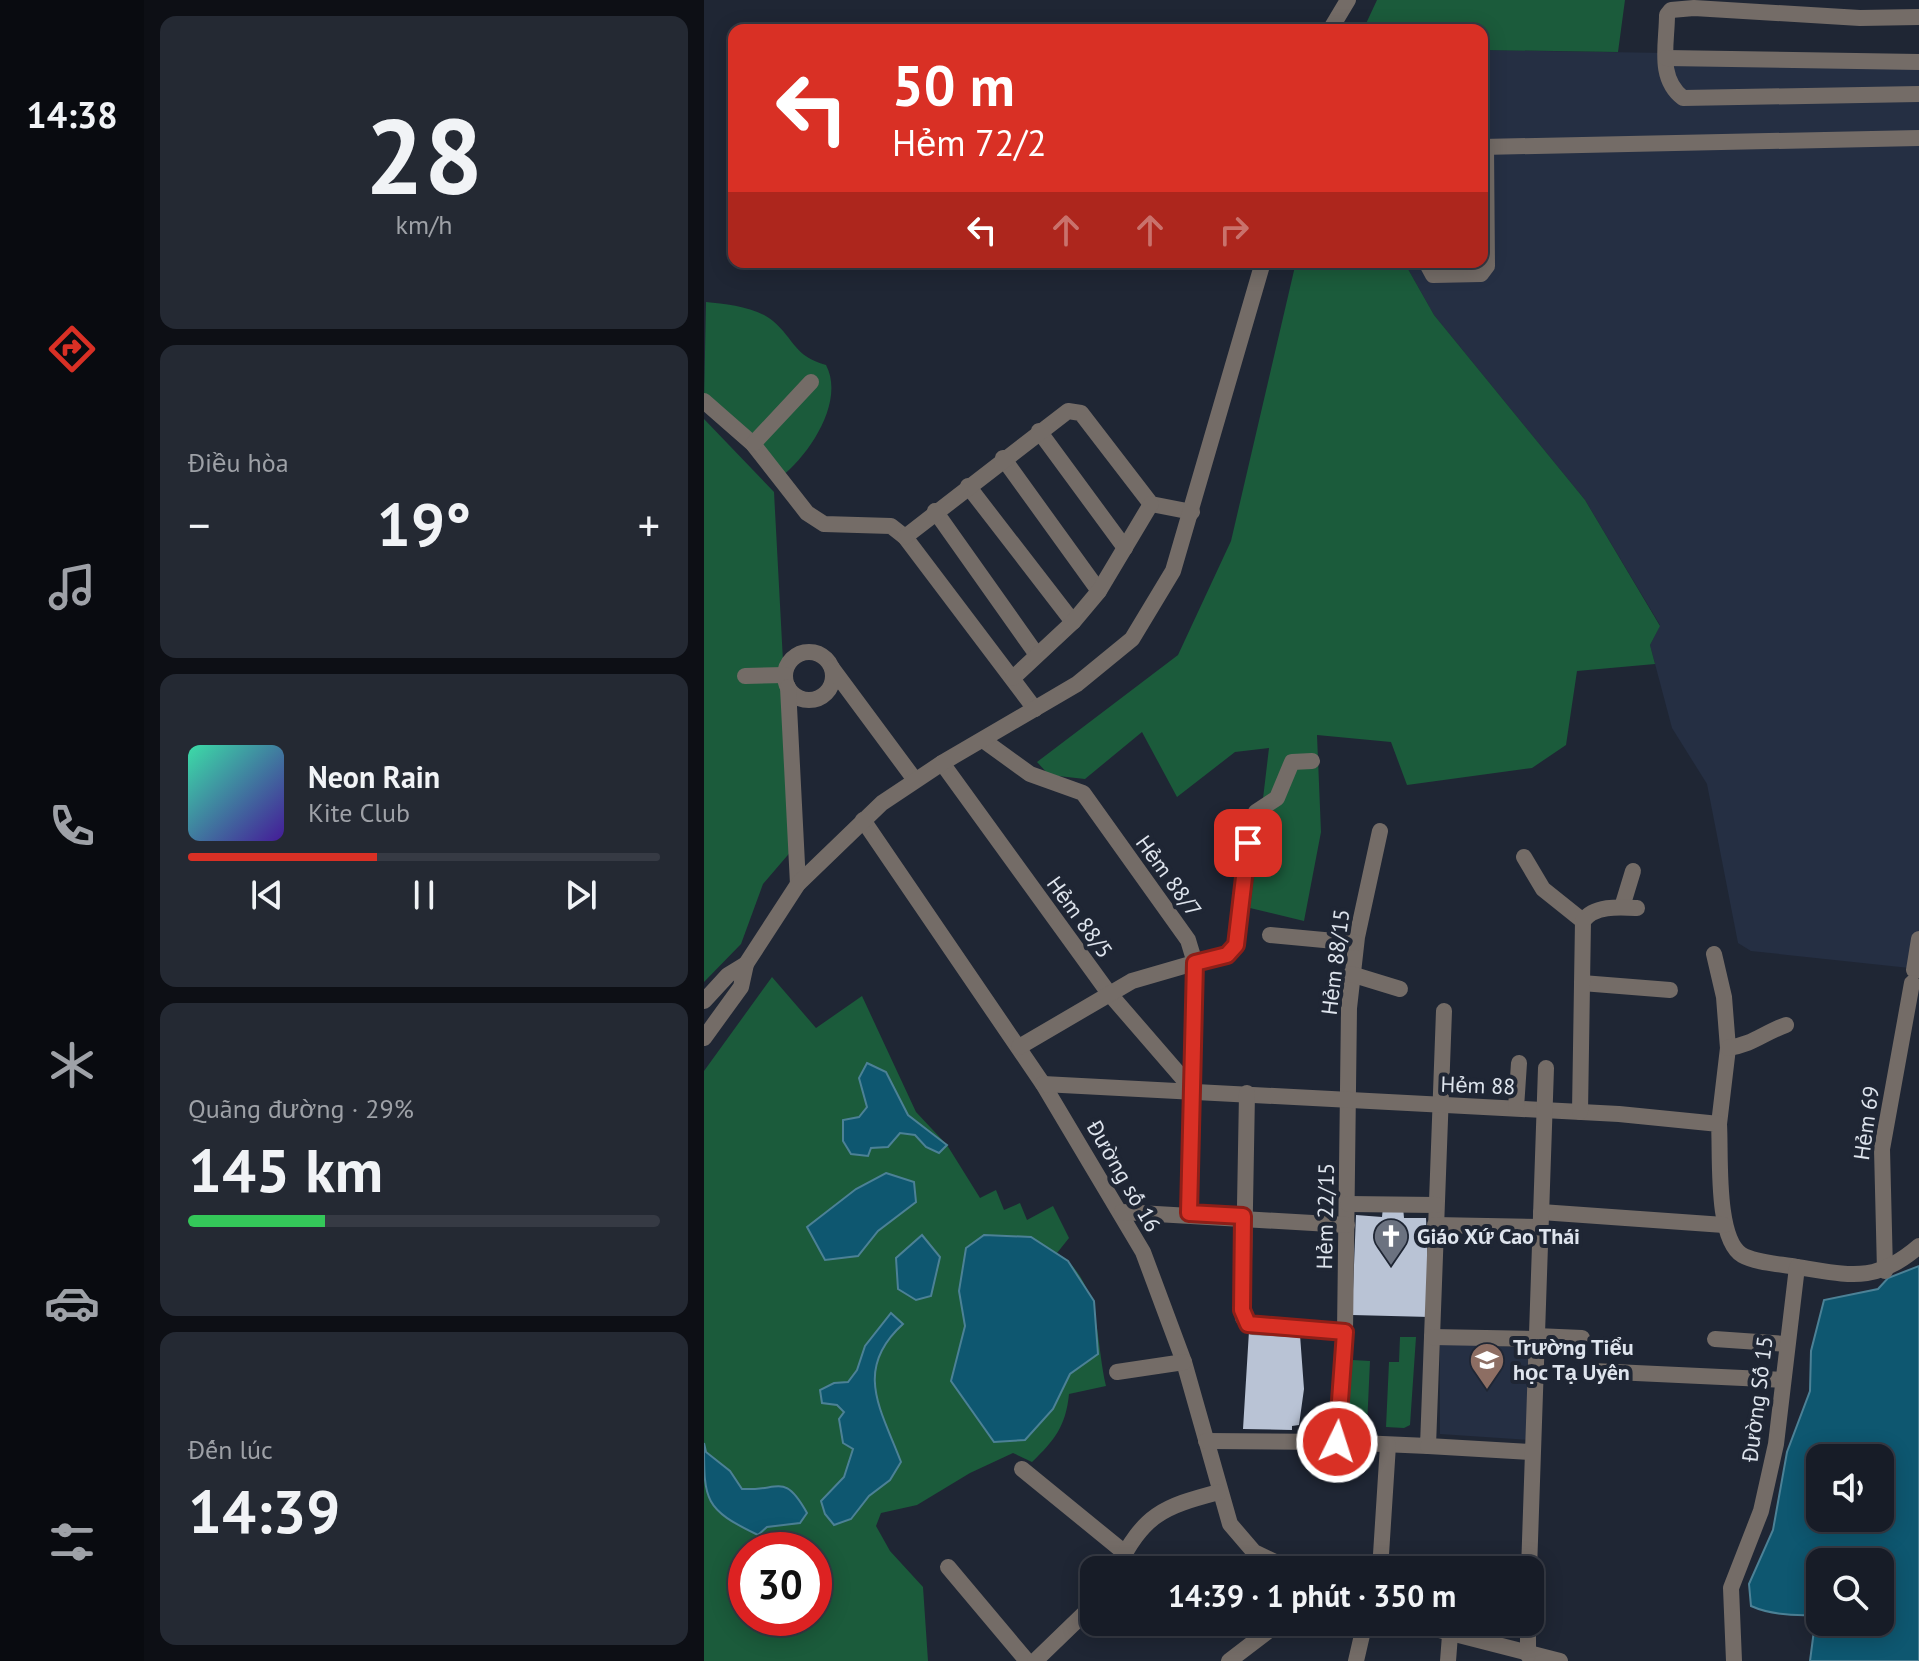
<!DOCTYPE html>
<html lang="vi">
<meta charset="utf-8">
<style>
body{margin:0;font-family:"PT Sans",sans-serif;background:#242933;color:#f1f3f6;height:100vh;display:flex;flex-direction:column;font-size:30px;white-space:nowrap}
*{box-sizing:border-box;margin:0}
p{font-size:26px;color:#9ea1a7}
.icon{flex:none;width:44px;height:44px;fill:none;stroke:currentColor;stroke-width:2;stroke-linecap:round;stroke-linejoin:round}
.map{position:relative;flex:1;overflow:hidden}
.drawer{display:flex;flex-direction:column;gap:16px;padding:16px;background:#0d0f15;width:560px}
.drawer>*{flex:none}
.guide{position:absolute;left:24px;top:24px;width:760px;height:244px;border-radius:16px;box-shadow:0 4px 20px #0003,0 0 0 2px #363a44;background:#d93025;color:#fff;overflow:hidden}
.tools{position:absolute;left:1102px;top:1444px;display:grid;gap:16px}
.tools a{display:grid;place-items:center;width:88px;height:88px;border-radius:16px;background:#171c27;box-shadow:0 4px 20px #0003,0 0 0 2px #363a44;font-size:40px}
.speed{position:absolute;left:24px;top:1532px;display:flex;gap:16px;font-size:40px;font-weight:700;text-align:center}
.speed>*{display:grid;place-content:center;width:104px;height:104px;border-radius:50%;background:#171c27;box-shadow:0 4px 20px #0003,0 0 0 2px #363a44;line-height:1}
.speed .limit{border:12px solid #d22;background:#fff;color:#111}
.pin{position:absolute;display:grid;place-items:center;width:68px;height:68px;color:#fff;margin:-34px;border-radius:16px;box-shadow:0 4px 12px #0006}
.me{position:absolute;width:88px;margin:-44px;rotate:4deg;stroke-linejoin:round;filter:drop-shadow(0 0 6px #0008)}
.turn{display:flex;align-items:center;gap:28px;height:168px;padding:0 32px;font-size:36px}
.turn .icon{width:104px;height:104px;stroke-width:2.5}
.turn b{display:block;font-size:56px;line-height:68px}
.lanes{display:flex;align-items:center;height:76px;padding:0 32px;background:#0003;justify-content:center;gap:40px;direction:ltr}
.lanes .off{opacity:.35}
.big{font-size:60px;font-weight:700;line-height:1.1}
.drawer .card{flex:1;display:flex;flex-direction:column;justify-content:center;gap:12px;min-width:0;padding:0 28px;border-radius:16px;background:#242933}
.drawer .dial{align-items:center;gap:0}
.dial b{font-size:104px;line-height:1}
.song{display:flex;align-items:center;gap:24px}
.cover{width:96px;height:96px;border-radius:12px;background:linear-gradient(135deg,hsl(160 70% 55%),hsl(260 70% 35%))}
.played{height:8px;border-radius:4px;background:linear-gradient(90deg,#d93025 40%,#363a44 40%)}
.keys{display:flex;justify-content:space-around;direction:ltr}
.heat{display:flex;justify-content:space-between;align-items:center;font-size:44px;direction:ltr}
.charge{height:12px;border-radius:6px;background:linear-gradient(90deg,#34c759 29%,#363a44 0)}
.trip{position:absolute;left:376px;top:1556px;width:464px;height:80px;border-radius:16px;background:#171c27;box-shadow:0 4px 20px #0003,0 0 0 2px #363a44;font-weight:700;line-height:80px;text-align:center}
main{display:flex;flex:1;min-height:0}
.tabs{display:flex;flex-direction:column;width:144px;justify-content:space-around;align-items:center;background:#090b10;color:#9ea1a7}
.tabs .icon{width:56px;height:56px}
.tabs .on{color:#d93025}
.tabs b{font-size:36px;color:#f1f3f6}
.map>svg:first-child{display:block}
.built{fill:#252f43}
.green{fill:#1b5b3b;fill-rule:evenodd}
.water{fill:#0e5770;stroke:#4c8196;stroke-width:2;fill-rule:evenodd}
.building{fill:#b9c3d5}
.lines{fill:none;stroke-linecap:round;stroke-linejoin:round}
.minor{stroke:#746c67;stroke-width:16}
.route-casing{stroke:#8d1f18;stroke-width:20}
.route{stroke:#d93025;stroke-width:14}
.labels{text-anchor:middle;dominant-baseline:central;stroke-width:8;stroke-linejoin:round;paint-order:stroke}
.street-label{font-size:22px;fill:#dee4ed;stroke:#1f2634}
.poi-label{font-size:22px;font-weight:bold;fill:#dee4ed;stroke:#1f2634;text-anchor:start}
</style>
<main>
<nav class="tabs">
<b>14:38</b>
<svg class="icon on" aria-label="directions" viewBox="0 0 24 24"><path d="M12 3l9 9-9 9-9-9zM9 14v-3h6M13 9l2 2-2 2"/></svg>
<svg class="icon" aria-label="music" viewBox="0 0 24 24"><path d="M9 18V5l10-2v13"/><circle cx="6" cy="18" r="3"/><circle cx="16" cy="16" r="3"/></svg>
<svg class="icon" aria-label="phone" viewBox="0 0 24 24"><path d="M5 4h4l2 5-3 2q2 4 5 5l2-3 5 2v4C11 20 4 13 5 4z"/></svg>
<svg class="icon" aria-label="climate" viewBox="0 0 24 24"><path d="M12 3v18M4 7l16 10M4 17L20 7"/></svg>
<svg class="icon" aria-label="car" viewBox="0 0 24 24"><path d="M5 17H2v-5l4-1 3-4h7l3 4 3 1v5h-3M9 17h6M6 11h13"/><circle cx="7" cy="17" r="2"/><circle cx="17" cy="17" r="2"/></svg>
<svg class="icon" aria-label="filters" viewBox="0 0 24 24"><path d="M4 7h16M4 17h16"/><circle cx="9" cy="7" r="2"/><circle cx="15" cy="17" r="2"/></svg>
</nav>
<section class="drawer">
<div class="card dial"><b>28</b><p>km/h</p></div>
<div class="card"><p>Điều hòa</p>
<div class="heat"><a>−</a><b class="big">19°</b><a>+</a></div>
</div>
<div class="card">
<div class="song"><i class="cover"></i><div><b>Neon Rain</b><p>Kite Club</p></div></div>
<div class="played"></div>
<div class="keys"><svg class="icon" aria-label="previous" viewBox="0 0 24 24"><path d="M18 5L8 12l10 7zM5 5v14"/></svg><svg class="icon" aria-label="pause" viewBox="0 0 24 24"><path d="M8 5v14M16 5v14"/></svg><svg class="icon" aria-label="next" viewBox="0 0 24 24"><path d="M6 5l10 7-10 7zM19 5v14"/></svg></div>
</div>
<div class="card"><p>Quãng đường · 29%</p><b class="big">145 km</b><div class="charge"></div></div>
<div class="card"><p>Đến lúc</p><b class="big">14:39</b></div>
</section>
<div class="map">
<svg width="1215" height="1661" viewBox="0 0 1215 1661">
<rect width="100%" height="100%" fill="#1f2634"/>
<!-- built -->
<g class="built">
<polygon points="778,50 1215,57 1215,969 1047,951 1034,943 1003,784 968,728 946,645 956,625 881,500 730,315 700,262 778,262"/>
<polygon points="736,1341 831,1349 827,1440 736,1434"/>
</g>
<!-- green -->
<g class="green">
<polygon points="673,0 921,0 914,52 778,50 778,30 659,30"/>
<polygon points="592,262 700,262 730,315 881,500 956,626 946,645 951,664 873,671 862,745 828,768 703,785 687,742 613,735 617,832 600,921 546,908 565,748 531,752 473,797 438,732 381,779 345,775 333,762 474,655 527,541"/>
<path d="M 2,302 C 23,304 52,307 69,321 C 91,340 90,356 122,365 C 141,401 106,454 77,477 L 0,402 Z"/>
<polygon points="0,419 70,492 89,849 59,884 37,944 0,982"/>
<path d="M 68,977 L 112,1028 L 158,996 L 212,1112 L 243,1145 L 276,1198 L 292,1190 L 300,1210 L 316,1203 L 323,1220 L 349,1206 L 365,1238 L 353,1253 C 398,1282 391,1340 402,1386 L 365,1394 C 362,1426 350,1441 328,1462 L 309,1453 L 266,1473 L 213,1505 L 177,1513 L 172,1526 L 186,1551 L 219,1587 L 224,1661 L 0,1661 L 0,1071 ZM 42,1550 L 110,1550 L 110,1618 L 42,1618 Z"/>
<polygon points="696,1337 712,1337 706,1425 700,1428 682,1427 685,1362 695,1362"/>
<polygon points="641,1347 649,1348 648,1360 666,1361 663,1426 638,1424"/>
</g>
<!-- water -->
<g class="water">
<polygon points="163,1063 182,1072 204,1115 243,1145 235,1153 222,1147 211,1135 196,1133 184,1147 167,1148 164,1156 147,1154 139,1141 139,1120 155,1117 163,1107 155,1078"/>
<polygon points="182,1173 210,1182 212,1202 174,1231 154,1256 121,1260 103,1227 152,1189"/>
<polygon points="218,1235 236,1257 227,1296 212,1300 194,1289 192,1258"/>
<polygon points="280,1235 327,1237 364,1261 390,1301 394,1354 366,1374 349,1409 321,1440 290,1442 247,1381 261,1326 255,1291 262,1248"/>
<path d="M 1215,1266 L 1215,1661 L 1106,1661 L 1112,1615 C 1090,1616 1067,1615 1047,1606 L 1045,1584 L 1069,1530 L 1083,1452 L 1106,1391 L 1107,1351 L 1120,1300 L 1174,1289 L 1184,1278 ZM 1116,1458 L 1176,1458 L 1176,1518 L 1116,1518 ZM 1116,1562 L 1176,1562 L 1176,1622 L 1116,1622 Z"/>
<path d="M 187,1313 L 199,1324 C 148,1370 178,1411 197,1462 L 186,1480 L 165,1496 L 147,1519 L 130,1525 L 121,1514 L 117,1501 L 140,1477 L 149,1449 L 139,1443 L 135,1419 L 140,1412 L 133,1405 L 118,1403 L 116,1390 L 130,1383 L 144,1382 L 153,1370 L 161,1346 Z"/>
<path d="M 0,1443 L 2,1452 L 26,1471 L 38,1489 C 76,1491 80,1472 103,1513 L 96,1523 L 63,1527 L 54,1535 C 0,1509 0,1501 0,1443 Z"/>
</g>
<!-- building -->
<g class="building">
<polygon points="679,1207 699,1207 700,1218 722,1218 726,1317 648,1315 652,1215 678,1217"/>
<polygon points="545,1331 596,1335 600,1389 595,1425 588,1426 588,1430 539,1429"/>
</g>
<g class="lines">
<!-- minor -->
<g class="minor">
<path d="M 1215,17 L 1156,18 L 990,8 L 967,10 L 963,15 C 963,44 953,78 979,98 L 1215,94"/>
<polyline points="626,30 644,0"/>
<polyline points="962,58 1215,62"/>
<polyline points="778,147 1215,138"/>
<polyline points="722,262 729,275 777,274 783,266 782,147"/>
<polyline points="0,401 49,444 103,513 120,524 187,526 201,537 331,709"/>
<polyline points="335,431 421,548"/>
<polyline points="49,444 107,382"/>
<polyline points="299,458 395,591"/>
<polyline points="264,486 369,622"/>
<polyline points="231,511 333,655"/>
<polyline points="201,537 364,411 377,413 447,504 488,512"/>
<circle cx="105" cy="676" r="24"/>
<polyline points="128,668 211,780"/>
<polyline points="41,676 81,675"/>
<polyline points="309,678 369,622 395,591 447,504"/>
<polyline points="84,687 94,884"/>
<polyline points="279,740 326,774 379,793 484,940 491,963 485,1213"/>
<polyline points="238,763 404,992 488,1089"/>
<polyline points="159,820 339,1084 439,1252 480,1362 526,1524 550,1552 588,1570"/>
<polyline points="676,831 653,937 645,1008 641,1332 633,1442 724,1446 740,1011"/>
<polyline points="820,857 839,889 879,921"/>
<polyline points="918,907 929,871"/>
<polyline points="566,935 652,943"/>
<polyline points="1215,939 1210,970 1215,970"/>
<polyline points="1010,954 1020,997 1024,1048 1015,1124"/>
<polyline points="42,964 94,884 178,803 238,763 373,684 428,639 469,571 559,262"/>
<polyline points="647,974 696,989"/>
<polyline points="878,983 966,990"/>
<polyline points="0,1001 24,975 42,964 37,987 0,1038"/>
<polyline points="315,1047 428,981 528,952 532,945 547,821 552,812 573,798 588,762 608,761"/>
<path d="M 1024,1048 C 1050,1044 1059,1033 1082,1025"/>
<path d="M 339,1084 L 915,1114 L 1015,1124 C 1017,1154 1011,1238 1038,1255 C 1052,1263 1077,1264 1093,1267"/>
<polyline points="543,1093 539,1318 549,1327 641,1332"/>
<polyline points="812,1108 815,1063"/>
<path d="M 876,1112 L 879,921 C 890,905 916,907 933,908"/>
<polyline points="644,1204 732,1205"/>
<polyline points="418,1212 643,1225"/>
<polyline points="837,1212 1020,1225"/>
<polyline points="731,1225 836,1227"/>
<polyline points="1181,1271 1178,1149 1208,983"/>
<polyline points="832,1336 878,1338"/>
<polyline points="728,1337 832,1339"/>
<polyline points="1011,1339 1082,1344"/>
<polyline points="889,1371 1079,1380"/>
<polyline points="413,1372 480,1362"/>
<polyline points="502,1441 633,1442"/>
<polyline points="724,1446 827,1452"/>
<polyline points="318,1469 421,1553"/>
<polyline points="244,1567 323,1661"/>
<path d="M 412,1570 C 440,1514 458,1507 515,1492"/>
<polyline points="676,1570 684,1445"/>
<polyline points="825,1570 842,1068"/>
<polyline points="704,1622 856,1661"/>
<polyline points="824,1655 824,1622"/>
<polyline points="331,1661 390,1604"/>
<polyline points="525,1661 576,1622"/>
<polyline points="652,1661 661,1622"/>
<polyline points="744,1661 746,1635"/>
<path d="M 1030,1661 L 1027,1588 L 1057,1511 L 1072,1444 L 1093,1267 C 1146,1275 1171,1284 1215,1246"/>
</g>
</g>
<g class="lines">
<!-- route casing -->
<g class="route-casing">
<polyline id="route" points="544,843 532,945 523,955 491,963 485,1213 539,1216 538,1310 544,1324 641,1332 633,1442"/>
</g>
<!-- route -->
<use href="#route" class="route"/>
</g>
<!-- icons -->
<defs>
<g id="church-pin" transform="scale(1.8)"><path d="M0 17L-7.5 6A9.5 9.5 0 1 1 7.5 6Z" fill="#6b7280" stroke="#1f2634"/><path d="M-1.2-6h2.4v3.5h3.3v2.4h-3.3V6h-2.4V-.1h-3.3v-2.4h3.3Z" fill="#fff"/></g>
<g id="school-pin" transform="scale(1.8)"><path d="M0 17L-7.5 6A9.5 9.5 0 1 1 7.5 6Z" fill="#8d6e63" stroke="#1f2634"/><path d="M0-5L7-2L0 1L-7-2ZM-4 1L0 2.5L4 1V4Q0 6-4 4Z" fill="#fff"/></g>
</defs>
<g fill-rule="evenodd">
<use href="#church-pin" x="687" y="1236"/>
<use href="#school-pin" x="783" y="1360"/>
</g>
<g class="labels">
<!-- street labels -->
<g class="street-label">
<text transform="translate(465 876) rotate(54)">Hẻm 88/7</text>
<text transform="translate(376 917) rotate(54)">Hẻm 88/5</text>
<text transform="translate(631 962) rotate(-83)">Hẻm 88/15</text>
<text transform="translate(774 1085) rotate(2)">Hẻm 88</text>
<text transform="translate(1162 1123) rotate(-82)">Hẻm 69</text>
<text transform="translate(420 1176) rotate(60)">Đường số 16</text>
<text transform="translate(621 1216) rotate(-89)">Hẻm 22/15</text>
<text transform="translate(1053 1399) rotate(-83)">Đường Số 15</text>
</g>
<!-- poi labels -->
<g class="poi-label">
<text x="713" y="1236">Giáo Xứ Cao Thái</text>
<text x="809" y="1347">Trường Tiểu<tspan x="809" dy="25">học Tạ Uyên</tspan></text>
</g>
</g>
</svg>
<div class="tools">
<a><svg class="icon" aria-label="sound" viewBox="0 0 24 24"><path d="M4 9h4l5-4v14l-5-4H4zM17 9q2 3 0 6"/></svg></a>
<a><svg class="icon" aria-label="search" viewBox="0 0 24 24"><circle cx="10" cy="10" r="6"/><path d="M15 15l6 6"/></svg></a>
</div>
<div class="speed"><div class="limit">30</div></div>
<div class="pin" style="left:544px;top:843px;background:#d93025"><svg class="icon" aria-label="arrive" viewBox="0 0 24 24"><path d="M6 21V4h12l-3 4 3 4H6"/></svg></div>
<svg class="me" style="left:633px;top:1442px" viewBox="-20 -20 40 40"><circle r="17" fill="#d93025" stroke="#fff" stroke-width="3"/><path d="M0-11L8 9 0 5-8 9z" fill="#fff"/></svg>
<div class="trip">14:39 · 1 phút · 350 m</div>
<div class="guide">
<div class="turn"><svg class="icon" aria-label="left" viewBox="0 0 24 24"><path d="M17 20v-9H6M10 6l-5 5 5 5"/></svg><div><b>50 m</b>Hẻm 72/2</div></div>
<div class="lanes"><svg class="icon" aria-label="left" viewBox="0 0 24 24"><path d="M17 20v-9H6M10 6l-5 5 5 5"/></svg><svg class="icon off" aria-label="ahead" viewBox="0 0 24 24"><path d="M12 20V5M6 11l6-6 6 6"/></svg><svg class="icon off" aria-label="ahead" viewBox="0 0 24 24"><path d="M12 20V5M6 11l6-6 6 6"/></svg><svg class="icon off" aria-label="right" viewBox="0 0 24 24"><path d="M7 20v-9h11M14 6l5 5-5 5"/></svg></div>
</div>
</div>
</main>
